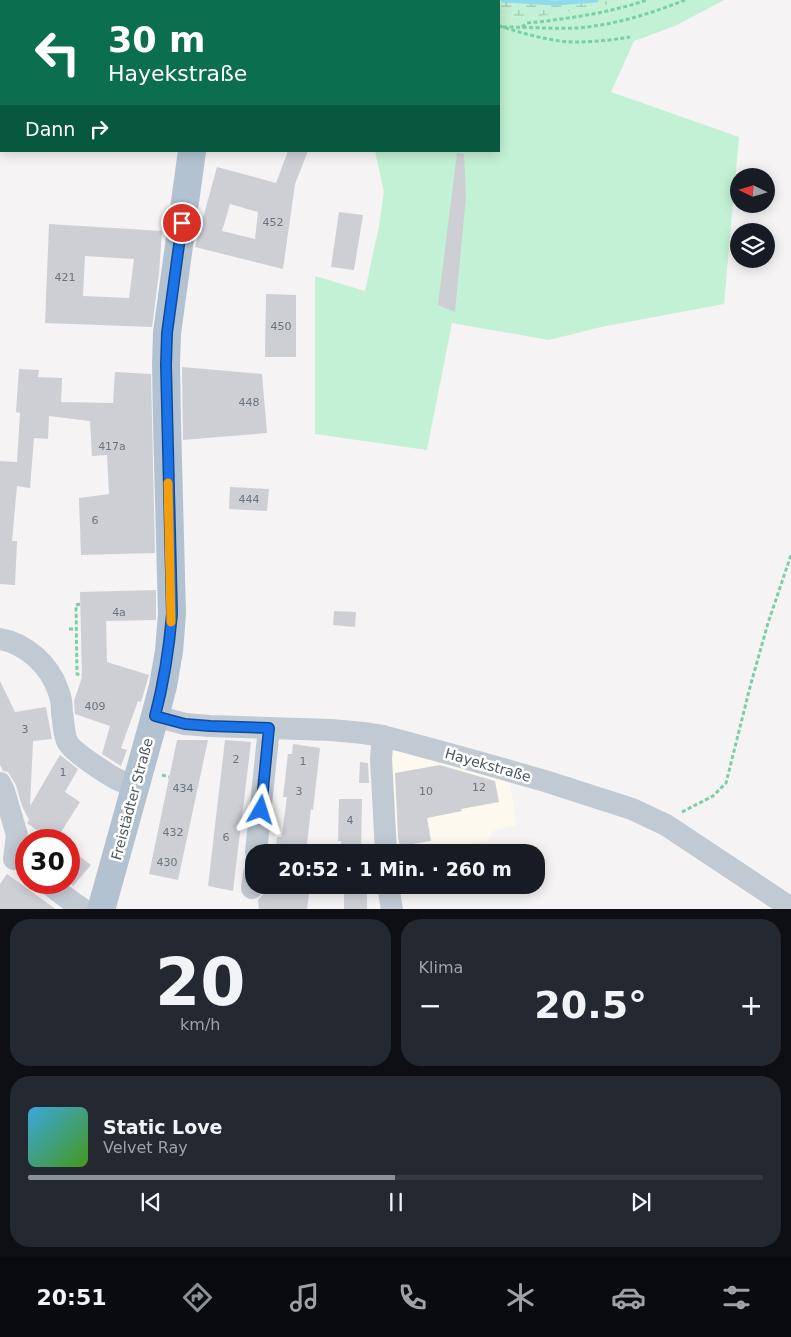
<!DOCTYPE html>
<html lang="de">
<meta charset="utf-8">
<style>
body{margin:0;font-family:"DejaVu Sans",sans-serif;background:#242831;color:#f1f3f6;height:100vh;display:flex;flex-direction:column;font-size:19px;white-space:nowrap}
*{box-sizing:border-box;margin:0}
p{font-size:16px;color:#9ea1a6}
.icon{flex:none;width:28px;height:28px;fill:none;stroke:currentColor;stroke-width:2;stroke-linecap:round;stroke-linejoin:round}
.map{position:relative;height:909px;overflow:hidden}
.sheet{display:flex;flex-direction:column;gap:10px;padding:10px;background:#0d0f14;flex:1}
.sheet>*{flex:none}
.top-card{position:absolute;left:0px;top:0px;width:500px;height:152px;box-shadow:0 2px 12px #0003;background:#0b6e4f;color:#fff;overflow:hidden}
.needle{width:32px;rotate:275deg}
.buttons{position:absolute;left:730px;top:168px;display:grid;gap:10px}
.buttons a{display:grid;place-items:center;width:45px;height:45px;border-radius:50%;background:#171b24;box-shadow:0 2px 12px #0003;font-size:25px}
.speed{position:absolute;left:15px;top:829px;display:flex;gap:10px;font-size:25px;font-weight:700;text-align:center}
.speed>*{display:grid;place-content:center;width:65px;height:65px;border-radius:50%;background:#171b24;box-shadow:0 2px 12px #0003;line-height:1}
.speed .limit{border:8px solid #d22;background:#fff;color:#111}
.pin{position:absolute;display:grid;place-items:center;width:42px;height:42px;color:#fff;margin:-21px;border:2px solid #fff;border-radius:50%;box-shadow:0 1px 5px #0007}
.me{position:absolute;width:55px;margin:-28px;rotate:6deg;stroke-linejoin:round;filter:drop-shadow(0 0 4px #0008)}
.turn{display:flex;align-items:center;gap:18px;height:105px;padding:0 25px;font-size:22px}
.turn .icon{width:65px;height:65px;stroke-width:2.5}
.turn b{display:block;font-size:35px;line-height:42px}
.then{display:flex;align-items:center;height:48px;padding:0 25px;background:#0003;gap:10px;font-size:19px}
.big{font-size:38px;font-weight:600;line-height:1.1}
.sheet .widget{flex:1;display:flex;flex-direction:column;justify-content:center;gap:8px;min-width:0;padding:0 18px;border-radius:20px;background:#242831}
.sheet .dial{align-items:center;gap:0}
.dial b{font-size:65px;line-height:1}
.song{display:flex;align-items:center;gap:15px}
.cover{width:60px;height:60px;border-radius:8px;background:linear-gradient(135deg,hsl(200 70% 55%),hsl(100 70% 35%))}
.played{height:5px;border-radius:2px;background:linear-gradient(90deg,#8c9099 50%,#363941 50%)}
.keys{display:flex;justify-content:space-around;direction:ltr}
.heat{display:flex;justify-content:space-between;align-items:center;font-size:28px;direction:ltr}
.sheet .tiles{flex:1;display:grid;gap:10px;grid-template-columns:1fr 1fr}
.widget:last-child{grid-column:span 2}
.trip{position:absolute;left:245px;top:844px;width:300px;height:50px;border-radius:20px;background:#171b24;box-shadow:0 2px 12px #0003;font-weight:600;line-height:50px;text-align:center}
.menu{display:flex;height:80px;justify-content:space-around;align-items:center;background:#090b0e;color:#9ea1a6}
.menu .icon{width:35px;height:35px}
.menu .selected{color:#8c9099}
.menu b{font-size:22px;color:#f1f3f6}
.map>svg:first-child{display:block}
.commercial{fill:#fdf9ef}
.grass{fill:#c3f1d5}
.wetland{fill:url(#wetland-marsh)}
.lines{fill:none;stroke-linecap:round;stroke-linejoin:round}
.stream{stroke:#90daee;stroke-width:5}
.building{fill:#cdcfd5;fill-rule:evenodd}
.path{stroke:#7ad0a6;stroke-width:3;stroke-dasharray:4 2.5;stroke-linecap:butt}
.minor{stroke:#c1cad2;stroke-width:22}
.major{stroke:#b3c2d1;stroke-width:28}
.route-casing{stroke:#114b97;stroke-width:12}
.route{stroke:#1a73e8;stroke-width:9}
.slow{stroke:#f59e0b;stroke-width:9}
.labels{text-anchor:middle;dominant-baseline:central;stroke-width:5;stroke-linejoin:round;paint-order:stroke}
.number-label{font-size:11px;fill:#6b747e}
.street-label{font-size:14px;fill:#4a5661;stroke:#fff}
</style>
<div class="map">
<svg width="791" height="910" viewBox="0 0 791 910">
<defs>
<pattern id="wetland-marsh" width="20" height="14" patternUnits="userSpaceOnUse" patternTransform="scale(1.25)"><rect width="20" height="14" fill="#c3f1d5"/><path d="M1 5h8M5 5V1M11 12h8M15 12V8" fill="none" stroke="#a0c6b0"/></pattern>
</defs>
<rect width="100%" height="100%" fill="#f5f3f3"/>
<!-- commercial -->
<polygon class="commercial" points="395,745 509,774 516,825 493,831 488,841 447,848 439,852 395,852 388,756"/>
<!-- grass -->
<polygon class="grass" points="633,0 724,0 675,26 634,41 611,92 739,137 724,304 601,327 549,340 452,323 427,450 315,434 315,276 365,291 379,226 384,192 375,151 499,151 499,15 530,18"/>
<!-- wetland -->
<polygon class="wetland" points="295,0 633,0 530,18 499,15 499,1 300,1"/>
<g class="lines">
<!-- stream -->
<polyline class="stream" points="503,0 555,3 596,0"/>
</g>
<!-- building -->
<g class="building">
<path d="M 288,151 L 308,151 L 295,184 L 283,269 L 195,247 L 217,167 L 276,183 ZM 230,204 L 258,212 L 255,239 L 222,231 Z"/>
<polygon points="457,153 464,154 466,196 455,312 438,305"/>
<polygon points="339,212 363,215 354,270 331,267"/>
<path d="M 49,224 L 162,231 L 159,273 L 152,327 L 45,323 ZM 85,256 L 134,259 L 129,298 L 83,296 Z"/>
<polygon points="266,294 296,295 296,357 265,357"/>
<polygon points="182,367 262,374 267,433 183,440"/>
<polygon points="19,369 39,370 38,377 62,378 61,402 113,403 115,372 151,374 155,553 81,555 79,498 109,494 107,455 92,456 90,421 49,416 48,439 34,438 30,488 17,486 12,541 17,541 15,585 0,584 0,461 17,462 20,413 16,412"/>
<polygon points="230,487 269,489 267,511 229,509"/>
<polygon points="156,590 156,620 106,621 107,662 149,675 141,702 138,701 121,748 127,750 121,766 102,754 110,726 75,714 74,701 82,677 80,592"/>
<polygon points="334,611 356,612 355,627 333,625"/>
<polygon points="0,681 15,712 46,707 52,739 33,741 30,806 60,755 78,769 65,792 80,802 56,840 39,840 43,835 27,823 29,820 22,806 16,785 11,777 8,772 3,771 0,765"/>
<polygon points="177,740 208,740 178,880 149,874"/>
<polygon points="225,740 251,742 233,891 208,886"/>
<polygon points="293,744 320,748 313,810 311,809 306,852 275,852 277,837 281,837 283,827 287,797 283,797 288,754 292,754"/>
<polygon points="360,762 368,763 369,783 359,783"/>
<polygon points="440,765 495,781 499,802 461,809 462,811 427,818 431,841 400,846 398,837 395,773"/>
<polygon points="339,799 362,799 361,852 341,852 341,841 338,841"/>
<polygon points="69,848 91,865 73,886 69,883"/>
<polygon points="7,874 57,910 0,910 0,884"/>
<polygon points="272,885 310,885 307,910 259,910 258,900 263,894 271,891"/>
<rect x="344" y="885" width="23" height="25"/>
</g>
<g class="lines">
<!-- path -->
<g class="path">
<path d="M 499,26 C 523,33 550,42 576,42 C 594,42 612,40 630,37"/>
<path d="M 503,27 C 528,27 552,29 577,28 C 614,25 650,14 685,0"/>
<path d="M 522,27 L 527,23 C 567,19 609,13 647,0"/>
<polyline points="80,604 76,605 77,674 82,675"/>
<polyline points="69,629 76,629"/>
<polyline points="162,775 169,777"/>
<polyline points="682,812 713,796 726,783 750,687 768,623 791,555"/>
</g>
<!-- minor -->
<g class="minor">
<polyline points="263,0 269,1"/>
<path d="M 0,639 C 26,643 50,666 58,690 C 61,697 62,706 62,713 C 64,723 63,734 68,743 C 73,752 111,777 121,781 C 126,783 131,784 136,786"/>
<polyline points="155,716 185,724 210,726 331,730 363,733 383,736 450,754 545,781 632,809 666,825 791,908"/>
<polyline points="383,736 381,758 386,852"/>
<polyline points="0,783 4,791 17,835 14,859"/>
<polyline points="256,852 269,728"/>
<polyline points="46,882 75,904 84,910"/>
<polyline points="388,885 392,910"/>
<polyline points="252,888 254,873"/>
</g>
<!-- major -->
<g class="major">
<polyline points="178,0 184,1"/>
<polyline points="215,1 215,0"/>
<polyline points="101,910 155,716 163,686 169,651 172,614 167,423 166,365 167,333 192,151"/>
</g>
</g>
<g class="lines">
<!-- route casing -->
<g class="route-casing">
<path id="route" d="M 182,223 L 167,333 L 166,365 L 172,614 C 169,649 164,682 155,716 L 185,724 L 210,726 L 269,728 L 261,810"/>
</g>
<!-- route -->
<use href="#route" class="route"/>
<!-- slow -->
<polyline class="slow" points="168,483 171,622"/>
</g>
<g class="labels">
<!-- number labels -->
<g class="number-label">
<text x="273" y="222">452</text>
<text x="65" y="277">421</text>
<text x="281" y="326">450</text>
<text x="249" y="402">448</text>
<text x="112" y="446">417a</text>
<text x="249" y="499">444</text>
<text x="95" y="520">6</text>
<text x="119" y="612">4a</text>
<text x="95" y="706">409</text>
<text x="25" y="729">3</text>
<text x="236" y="759">2</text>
<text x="303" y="761">1</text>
<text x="63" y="772">1</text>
<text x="479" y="787">12</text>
<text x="183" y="788">434</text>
<text x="299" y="791">3</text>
<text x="426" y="791">10</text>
<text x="350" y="820">4</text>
<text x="173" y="832">432</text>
<text x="226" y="837">6</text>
<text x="167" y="862">430</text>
</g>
<!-- street labels -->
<g class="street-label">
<text transform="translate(488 765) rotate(16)">Hayekstraße</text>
<text transform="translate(132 799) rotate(-75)">Freistädter Straße</text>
</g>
</g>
</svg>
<div class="buttons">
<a><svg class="needle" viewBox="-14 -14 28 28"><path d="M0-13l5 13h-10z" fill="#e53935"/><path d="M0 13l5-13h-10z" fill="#9ea1a6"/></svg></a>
<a><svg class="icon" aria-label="layers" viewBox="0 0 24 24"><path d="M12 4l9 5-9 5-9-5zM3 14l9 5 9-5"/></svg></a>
</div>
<div class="speed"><div class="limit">30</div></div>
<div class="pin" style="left:182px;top:223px;background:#d93025"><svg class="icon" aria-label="arrive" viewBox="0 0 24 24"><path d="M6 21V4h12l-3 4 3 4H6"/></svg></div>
<svg class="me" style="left:261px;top:810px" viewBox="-20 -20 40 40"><path d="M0-17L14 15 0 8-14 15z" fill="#1a73e8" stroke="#fff" stroke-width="4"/></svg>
<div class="trip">20:52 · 1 Min. · 260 m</div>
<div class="top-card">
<div class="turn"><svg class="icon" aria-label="left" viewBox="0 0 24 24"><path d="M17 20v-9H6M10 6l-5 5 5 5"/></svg><div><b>30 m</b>Hayekstraße</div></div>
<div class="then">Dann<svg class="icon" aria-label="right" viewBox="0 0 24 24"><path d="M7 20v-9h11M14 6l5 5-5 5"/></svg></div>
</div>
</div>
<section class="sheet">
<div class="tiles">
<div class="widget dial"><b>20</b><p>km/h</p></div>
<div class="widget"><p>Klima</p>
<div class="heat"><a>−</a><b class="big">20.5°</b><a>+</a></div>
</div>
<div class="widget">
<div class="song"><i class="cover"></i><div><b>Static Love</b><p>Velvet Ray</p></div></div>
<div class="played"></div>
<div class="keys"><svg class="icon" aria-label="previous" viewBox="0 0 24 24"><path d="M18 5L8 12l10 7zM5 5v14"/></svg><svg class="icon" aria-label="pause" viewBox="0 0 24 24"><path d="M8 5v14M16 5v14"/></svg><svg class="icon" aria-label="next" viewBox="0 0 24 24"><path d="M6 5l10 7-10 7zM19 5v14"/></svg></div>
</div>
</div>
</section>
<nav class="menu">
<b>20:51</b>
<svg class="icon selected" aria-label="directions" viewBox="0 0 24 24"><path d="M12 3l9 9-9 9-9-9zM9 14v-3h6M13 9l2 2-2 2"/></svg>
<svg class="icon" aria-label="music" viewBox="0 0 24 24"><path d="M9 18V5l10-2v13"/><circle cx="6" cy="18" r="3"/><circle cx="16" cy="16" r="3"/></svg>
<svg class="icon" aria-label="phone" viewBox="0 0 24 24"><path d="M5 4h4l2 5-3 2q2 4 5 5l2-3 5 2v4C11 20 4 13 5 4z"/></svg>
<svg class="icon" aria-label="climate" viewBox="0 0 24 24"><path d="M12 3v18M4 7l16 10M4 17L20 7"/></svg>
<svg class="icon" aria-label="car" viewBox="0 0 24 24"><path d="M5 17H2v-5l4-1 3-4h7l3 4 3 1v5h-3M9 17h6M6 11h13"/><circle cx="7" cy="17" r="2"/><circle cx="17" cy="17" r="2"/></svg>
<svg class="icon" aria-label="filters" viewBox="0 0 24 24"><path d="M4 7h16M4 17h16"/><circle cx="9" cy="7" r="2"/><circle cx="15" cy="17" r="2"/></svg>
</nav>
